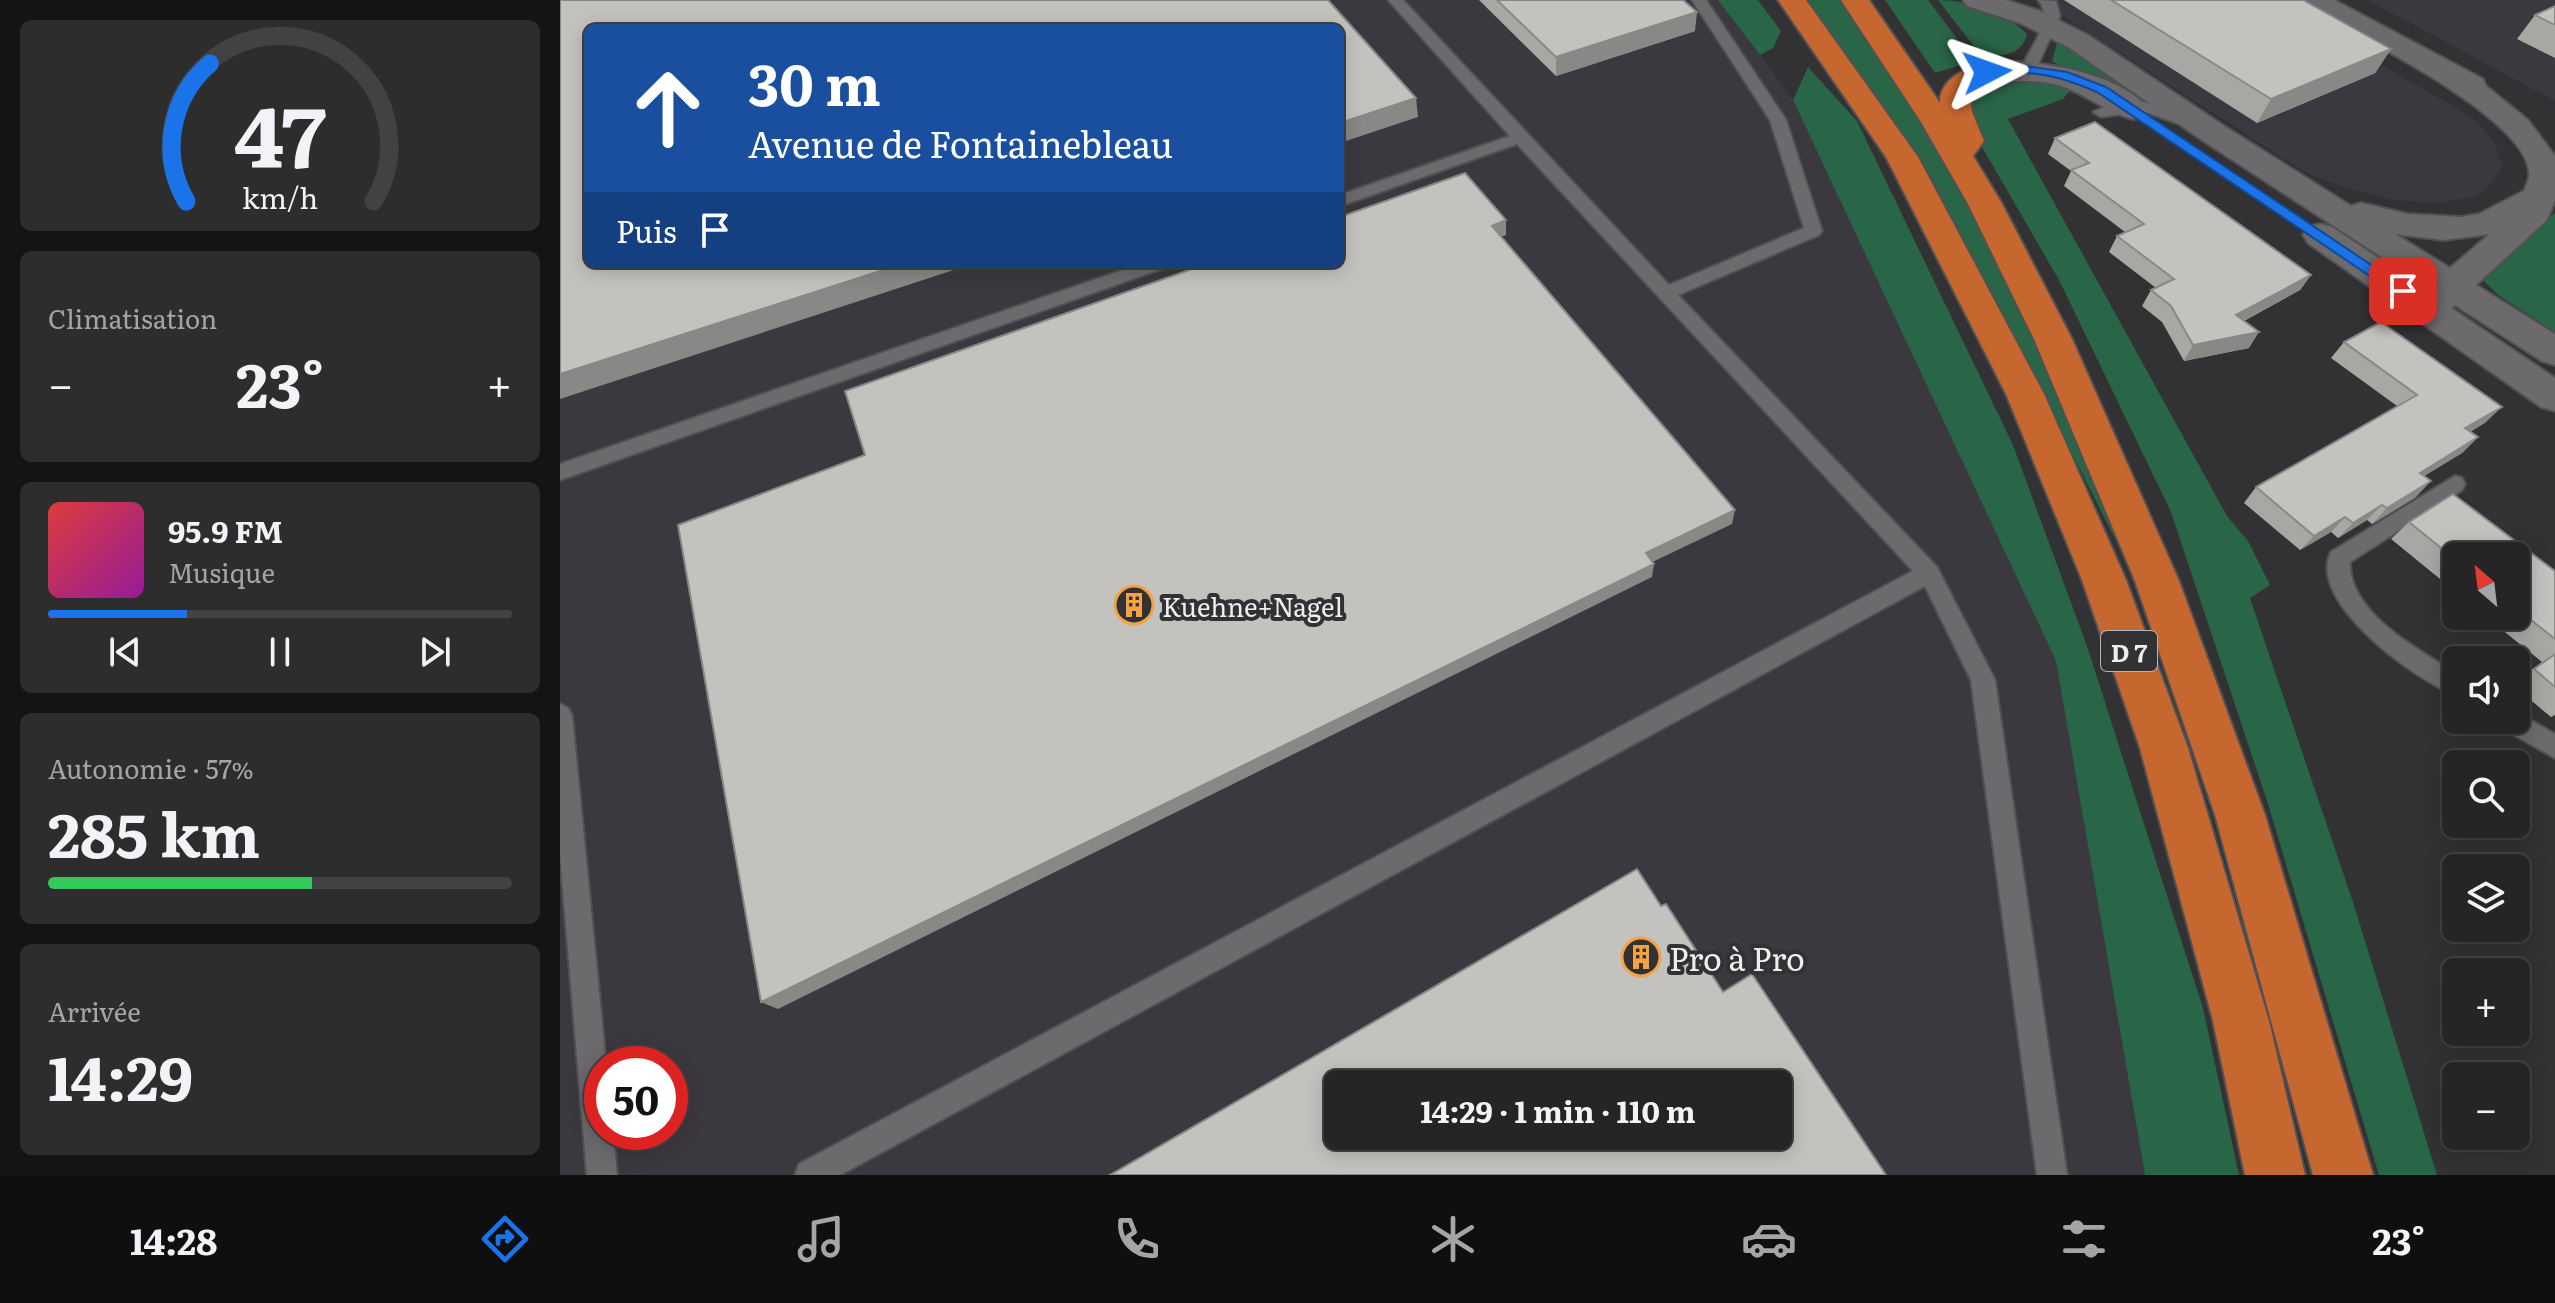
<!DOCTYPE html>
<html lang="fr">
<meta charset="utf-8">
<style>
body{margin:0;font-family:Literata,serif;background:#2e2d2e;color:#f1f3f6;height:100vh;display:flex;flex-direction:column;font-size:30px;white-space:nowrap}
*{box-sizing:border-box;margin:0}
p{font-size:26px;color:#a4a5a7}
.icon{flex:none;width:44px;height:44px;fill:none;stroke:currentColor;stroke-width:2;stroke-linecap:round;stroke-linejoin:round}
.map{position:relative;flex:1;overflow:hidden}
.drawer{display:flex;flex-direction:column;gap:20px;padding:20px;background:#151415;width:560px}
.drawer>*{flex:none}
.banner{position:absolute;left:24px;top:24px;width:760px;height:244px;border-radius:12px;box-shadow:0 4px 20px #0003,0 0 0 2px #424243;background:#1a4fa0;color:#fff;overflow:hidden}
.needle{width:52px;rotate:332deg}
.buttons{position:absolute;left:1882px;top:542px;display:grid;gap:16px}
.buttons a{display:grid;place-items:center;width:88px;height:88px;border-radius:12px;background:#262526;box-shadow:0 4px 20px #0003,0 0 0 2px #424243;font-size:40px}
.speed{position:absolute;left:24px;top:1046px;display:flex;gap:16px;font-size:40px;font-weight:700;text-align:center}
.speed>*{display:grid;place-content:center;width:104px;height:104px;border-radius:50%;background:#262526;box-shadow:0 4px 20px #0003,0 0 0 2px #424243;line-height:1}
.speed .limit{border:12px solid #d22;background:#fff;color:#111}
.pin{position:absolute;display:grid;place-items:center;width:68px;height:68px;color:#fff;margin:-34px;border-radius:16px;box-shadow:0 4px 12px #0006}
.me{position:absolute;width:88px;margin:-44px;rotate:86deg;stroke-linejoin:round;filter:drop-shadow(0 0 6px #0008)}
.turn{display:flex;align-items:center;gap:28px;height:168px;padding:0 32px;font-size:36px}
.turn .icon{width:104px;height:104px;stroke-width:2.5}
.turn b{display:block;font-size:56px;line-height:68px}
.then{display:flex;align-items:center;height:76px;padding:0 32px;background:#0003;gap:16px;font-size:30px}
.big{font-size:60px;font-weight:700;line-height:1.1}
.drawer .widget{flex:1;display:flex;flex-direction:column;justify-content:center;gap:12px;min-width:0;padding:0 28px;border-radius:12px;background:#2e2d2e}
.drawer .dial{align-items:center;gap:0}
.dial svg{height:208px;overflow:visible;fill:none;stroke:#424243;stroke-width:7;stroke-linecap:round;text-anchor:middle}
.dial text{fill:#f1f3f6;stroke:none}
.song{display:flex;align-items:center;gap:24px}
.cover{width:96px;height:96px;border-radius:12px;background:linear-gradient(135deg,hsl(0 70% 55%),hsl(300 70% 35%))}
.played{height:8px;border-radius:4px;background:linear-gradient(90deg,#1a73e8 30%,#424243 30%)}
.keys{display:flex;justify-content:space-around;direction:ltr}
.heat{display:flex;justify-content:space-between;align-items:center;font-size:44px;direction:ltr}
.charge{height:12px;border-radius:6px;background:linear-gradient(90deg,#34c759 57%,#424243 0)}
.trip{position:absolute;left:764px;top:1070px;width:468px;height:80px;border-radius:12px;background:#262526;box-shadow:0 4px 20px #0003,0 0 0 2px #424243;font-weight:700;line-height:80px;text-align:center}
.tabs{display:flex;height:128px;justify-content:space-around;align-items:center;background:#0f0f0f;color:#a4a5a7}
.tabs .icon{width:56px;height:56px}
.tabs .on{color:#1a73e8}
.tabs b{font-size:36px;color:#f1f3f6}
main{display:flex;flex:1;min-height:0}
.map>svg:first-child{display:block}
.built{fill:#3c383f;fill-rule:evenodd}
.green{fill:#296547}
.lines{fill:none;stroke-linecap:round;stroke-linejoin:round}
.lane-casing{stroke:#515052;stroke-width:4}
.secondary-casing{stroke:#515052;stroke-width:4}
.highway-casing{stroke:#515052;stroke-width:4}
.lane{fill:#6c6a6d;fill-rule:evenodd}
.secondary{fill:#6c6a6d;fill-rule:evenodd}
.highway{fill:#c76730;fill-rule:evenodd}
.wall{fill:#a9a7a4}
.shaded-wall{fill:#898886}
.building{fill:#c4c2bf;stroke:#898886;stroke-width:2;fill-rule:evenodd}
.route{fill:#1a73e8;stroke:#114b97;stroke-width:2}
.labels{text-anchor:middle;dominant-baseline:central;stroke-width:8;stroke-linejoin:round;paint-order:stroke}
.shield{fill:#323133;stroke:#b6b5b7;stroke-width:2}
.shield-label{font-size:24px;font-weight:bold;fill:#efeeef}
.poi-label{font-size:26px;fill:#efeeef;stroke:#323133;text-anchor:start}
.near-poi-label{font-size:32px;fill:#efeeef;stroke:#323133;text-anchor:start}
</style>
<main>
<section class="drawer">
<div class="widget dial"><svg viewBox="0 0 100 80">
<path d="M14 69A42 42 0 1 1 86 69"/>
<path d="M14 69A42 42 0 0 1 23 16" stroke="#1a73e8"/>
<text x="50" y="56" font-size="32" font-weight="700">47</text>
<text x="50" y="72" font-size="11">km/h</text>
</svg></div>
<div class="widget"><p>Climatisation</p>
<div class="heat"><a>−</a><b class="big">23°</b><a>+</a></div>
</div>
<div class="widget">
<div class="song"><i class="cover"></i><div><b>95.9 FM</b><p>Musique</p></div></div>
<div class="played"></div>
<div class="keys"><svg class="icon" aria-label="previous" viewBox="0 0 24 24"><path d="M18 5L8 12l10 7zM5 5v14"/></svg><svg class="icon" aria-label="pause" viewBox="0 0 24 24"><path d="M8 5v14M16 5v14"/></svg><svg class="icon" aria-label="next" viewBox="0 0 24 24"><path d="M6 5l10 7-10 7zM19 5v14"/></svg></div>
</div>
<div class="widget"><p>Autonomie · 57%</p><b class="big">285 km</b><div class="charge"></div></div>
<div class="widget"><p>Arrivée</p><b class="big">14:29</b></div>
</section>
<div class="map">
<svg width="1995" height="1175" viewBox="0 0 1995 1175">
<rect width="100%" height="100%" fill="#323133"/>
<!-- built -->
<g class="built">
<path d="M 0,0 L 1160,0 L 1233,100 L 1496,661 L 1585,1175 L 0,1175 ZM 28,28 L 780,28 L 780,264 L 28,264 ZM 42,1064 L 110,1064 L 110,1132 L 42,1132 ZM 778,1084 L 1218,1084 L 1218,1136 L 778,1136 Z"/>
<polygon points="1478,0 1707,0 1910,116 1935,142 1942,167 1928,188 1916,196 1878,203 1833,200 1786,188 1743,171"/>
<polygon points="1808,0 1995,0 1995,101"/>
</g>
<!-- green -->
<g class="green">
<polygon points="1158,0 1198,0 1221,31 1213,48 1200,55"/>
<polygon points="1243,0 1279,0 1331,68 1376,144 1471,324 1556,541 1451,332 1368,183"/>
<polygon points="1325,0 1368,0 1414,61 1375,73"/>
<path d="M 1378,0 C 1406,0 1448,13 1467,34 C 1462,56 1442,55 1423,58 Z"/>
<path d="M 1498,39 L 1598,102 C 1561,99 1564,93 1533,78 C 1519,71 1504,70 1492,61 Z"/>
<polygon points="1248,67 1297,121 1453,445 1527,646 1643,1008 1679,1175 1585,1175 1496,661 1233,100"/>
<polygon points="1485,79 1514,86 1503,99 1448,119 1667,516 1688,541 1710,585 1690,598 1793,902 1877,1175 1819,1175 1708,804 1611,512 1499,280 1415,135 1408,95 1441,80"/>
<polygon points="1995,213 1995,332 1938,295 1918,275 1957,238"/>
</g>
<g class="lines">
<!-- lane casing -->
<g class="lane-casing">
<g id="lane">
<polygon points="828,0 843,0 1109,285 1244,228 1210,120 1132,0 1146,0 1226,120 1262,231 1259,235 1118,295 1377,567 1435,680 1507,1175 1477,1175 1411,680 1365,586 280,1175 235,1175 239,1164 1353,571 957,144 780,206 780,195 950,136"/>
<path d="M 1478,0 L 1496,1 L 1500,16 L 1476,69 L 1468,74 L 1460,69 C 1470,50 1495,17 1478,0 Z"/>
<polygon points="1583,102 1608,107 1630,120 1622,125 1583,111 1541,117 1533,112 1552,104"/>
<polygon points="580,264 607,264 604,268 0,480 0,464"/>
<path d="M 1895,476 L 1902,478 L 1905,484 L 1902,490 L 1790,562 C 1789,614 1858,649 1896,673 L 1896,695 C 1857,681 1746,602 1771,552 Z"/>
<polygon points="0,704 8,708 12,715 46,1064 42,1064 42,1132 53,1132 57,1175 27,1175 0,855"/>
<polygon points="1956,712 1995,734 1995,758 1942,728 1938,720 1956,720"/>
</g>
</g>
<!-- secondary casing -->
<g class="secondary-casing">
<g id="secondary">
<path d="M 1403,0 L 1446,0 L 1480,11 L 1528,35 L 1664,126 L 1791,206 L 1801,203 L 1848,214 L 1901,217 L 1919,214 L 1964,191 C 1966,186 1970,178 1969,173 C 1968,117 1789,31 1743,6 L 1739,0 L 1774,0 L 1923,79 L 1926,86 L 1968,120 L 1995,156 L 1995,200 L 1987,220 L 1916,285 L 1995,334 L 1995,365 L 1982,361 L 1895,305 L 1891,308 L 1995,378 L 1995,411 L 1981,407 L 1748,243 L 1743,235 L 1748,227 L 1760,224 L 1772,227 L 1866,290 L 1869,288 L 1642,140 L 1508,47 L 1460,23 L 1407,6 ZM 1835,234 L 1884,240 L 1930,234 L 1890,268 Z"/>
<path d="M 1447,61 C 1487,62 1564,75 1589,110 L 1584,117 L 1573,119 C 1547,113 1525,93 1498,85 C 1471,77 1443,85 1416,78 L 1412,72 L 1416,66 Z"/>
</g>
</g>
<!-- highway casing -->
<g class="highway-casing">
<g id="highway">
<polygon points="1218,0 1246,0 1358,157 1484,394 1566,580 1628,748 1709,1021 1745,1175 1685,1175 1653,1021 1580,748 1522,580 1446,394 1326,157"/>
<path d="M 1281,0 L 1309,0 L 1380,103 C 1379,77 1415,60 1438,66 L 1442,72 C 1434,84 1419,84 1410,96 L 1412,112 L 1424,141 L 1413,156 L 1441,202 L 1512,339 L 1619,581 L 1705,815 L 1813,1175 L 1753,1175 L 1655,815 L 1575,581 L 1474,339 L 1407,202 L 1361,122 Z"/>
</g>
</g>
<!-- lane -->
<use href="#lane" class="lane"/>
<!-- secondary -->
<use href="#secondary" class="secondary"/>
<!-- highway -->
<use href="#highway" class="highway"/>
</g>
<!-- wall -->
<g class="wall">
<polygon points="919,0 1123,0 1135,31 996,76"/>
<polygon points="1504,0 1743,0 1831,49 1815,73 1697,123"/>
<polygon points="1995,6 1995,58 1957,39 1975,15"/>
<polygon points="1495,138 1751,275 1740,290 1684,321 1689,348 1624,361 1602,322 1582,306 1591,290 1596,288 1549,252 1557,236 1565,232 1504,186 1511,171 1488,154"/>
<polygon points="1784,342 1926,422 1910,432 1918,437 1902,453 1864,476 1856,497 1812,524 1807,520 1778,538 1771,532 1740,550 1684,503 1696,487 1837,406 1771,358"/>
<polygon points="1893,494 1995,571 1995,715 1991,717 1956,688 1956,681 1982,662 1925,616 1956,616 1956,556 1896,556 1896,592 1831,539 1849,522"/>
</g>
<!-- shaded-wall -->
<g class="shaded-wall">
<polygon points="1137,12 1135,31 996,76 996,57"/>
<polygon points="1831,49 1815,73 1697,123 1711,99"/>
<polygon points="856,98 858,117 780,143 780,123"/>
<polygon points="946,220 946,235 932,240 932,226"/>
<polygon points="342,264 412,264 0,399 0,374"/>
<polygon points="1751,275 1740,290 1666,330 1676,315"/>
<polygon points="1699,332 1689,348 1624,361 1633,345"/>
<polygon points="1942,407 1926,422 1890,444 1905,428"/>
<polygon points="1918,437 1902,453 1844,488 1860,473"/>
<polygon points="1871,481 1856,497 1812,524 1827,508"/>
<polygon points="1822,505 1807,520 1778,538 1793,523"/>
<polygon points="1175,510 1172,524 1084,566 1086,553"/>
<polygon points="1785,517 1771,532 1740,550 1754,536"/>
<polygon points="1094,564 1092,577 218,1009 201,1002"/>
</g>
<!-- building -->
<g class="building">
<polygon points="0,0 768,0 856,98 780,123 780,28 28,28 28,264 342,264 0,374"/>
<polygon points="937,0 1123,0 1137,12 996,57"/>
<polygon points="1551,0 1743,0 1831,49 1711,99"/>
<polygon points="1995,6 1995,25 1975,15"/>
<polygon points="1535,122 1751,275 1676,315 1699,332 1633,345 1611,306 1591,290 1614,279 1557,236 1584,224 1511,170 1529,163 1495,138"/>
<polygon points="905,173 946,220 932,226 1175,510 1086,553 1094,564 201,1002 118,525 305,455 285,391 646,264 780,264 780,217"/>
<polygon points="1821,322 1942,407 1905,428 1918,437 1860,473 1871,481 1827,508 1822,505 1793,523 1785,517 1754,536 1696,487 1857,395 1784,342"/>
<polygon points="1893,494 1995,571 1995,639 1956,608 1956,556 1896,556 1896,560 1849,522"/>
<polygon points="1995,654 1995,687 1974,669"/>
<path d="M 1077,869 L 1101,906 L 1106,904 L 1163,992 L 1192,974 L 1326,1175 L 550,1175 ZM 778,1084 L 1218,1084 L 1218,1136 L 778,1136 Z"/>
</g>
<!-- route -->
<path class="route" d="M 1457,65 L 1507,72 L 1546,87 L 1850,291 L 1843,296 L 1838,295 L 1537,92 C 1511,81 1486,72 1457,73 C 1445,73 1431,79 1421,72 L 1427,68 Z"/>
<!-- icons -->
<defs>
<g id="building-ring" transform="scale(2)"><circle r="9.5" fill="#323133" stroke="#f4a344" stroke-width="1.5"/><path d="M-4-6H4V6H1V3H-1V6H-4ZM-2.5-4.3h1.7v1.8h-1.7ZM.8-4.3h1.7v1.8H.8ZM-2.5-1h1.7V.8h-1.7ZM.8-1h1.7V.8H.8Z" fill="#f4a344"/></g>
</defs>
<g fill-rule="evenodd">
<use href="#building-ring" x="574" y="605"/>
<use href="#building-ring" x="1081" y="957"/>
</g>
<g class="labels">
<!-- shield labels -->
<rect class="shield" x="1541" y="631" width="56" height="40" rx="6"/>
<g class="shield-label">
<text x="1569" y="651">D 7</text>
</g>
<!-- poi labels -->
<g class="poi-label">
<text x="602" y="605">Kuehne+Nagel</text>
</g>
<!-- near-poi labels -->
<g class="near-poi-label">
<text x="1109" y="957">Pro à Pro</text>
</g>
</g>
</svg>
<div class="buttons">
<a><svg class="needle" viewBox="-14 -14 28 28"><path d="M0-13l5 13h-10z" fill="#e53935"/><path d="M0 13l5-13h-10z" fill="#a4a5a7"/></svg></a>
<a><svg class="icon" aria-label="sound" viewBox="0 0 24 24"><path d="M4 9h4l5-4v14l-5-4H4zM17 9q2 3 0 6"/></svg></a>
<a><svg class="icon" aria-label="search" viewBox="0 0 24 24"><circle cx="10" cy="10" r="6"/><path d="M15 15l6 6"/></svg></a>
<a><svg class="icon" aria-label="layers" viewBox="0 0 24 24"><path d="M12 4l9 5-9 5-9-5zM3 14l9 5 9-5"/></svg></a>
<a>+</a>
<a>−</a>
</div>
<div class="speed"><div class="limit">50</div></div>
<div class="pin" style="left:1843px;top:291px;background:#d93025"><svg class="icon" aria-label="arrive" viewBox="0 0 24 24"><path d="M6 21V4h12l-3 4 3 4H6"/></svg></div>
<svg class="me" style="left:1427px;top:72px" viewBox="-20 -20 40 40"><path d="M0-17L14 15 0 8-14 15z" fill="#1a73e8" stroke="#fff" stroke-width="4"/></svg>
<div class="trip">14:29 · 1 min · 110 m</div>
<div class="banner">
<div class="turn"><svg class="icon" aria-label="ahead" viewBox="0 0 24 24"><path d="M12 20V5M6 11l6-6 6 6"/></svg><div><b>30 m</b>Avenue de Fontainebleau</div></div>
<div class="then">Puis<svg class="icon" aria-label="arrive" viewBox="0 0 24 24"><path d="M6 21V4h12l-3 4 3 4H6"/></svg></div>
</div>
</div>
</main>
<nav class="tabs">
<b>14:28</b>
<svg class="icon on" aria-label="directions" viewBox="0 0 24 24"><path d="M12 3l9 9-9 9-9-9zM9 14v-3h6M13 9l2 2-2 2"/></svg>
<svg class="icon" aria-label="music" viewBox="0 0 24 24"><path d="M9 18V5l10-2v13"/><circle cx="6" cy="18" r="3"/><circle cx="16" cy="16" r="3"/></svg>
<svg class="icon" aria-label="phone" viewBox="0 0 24 24"><path d="M5 4h4l2 5-3 2q2 4 5 5l2-3 5 2v4C11 20 4 13 5 4z"/></svg>
<svg class="icon" aria-label="climate" viewBox="0 0 24 24"><path d="M12 3v18M4 7l16 10M4 17L20 7"/></svg>
<svg class="icon" aria-label="car" viewBox="0 0 24 24"><path d="M5 17H2v-5l4-1 3-4h7l3 4 3 1v5h-3M9 17h6M6 11h13"/><circle cx="7" cy="17" r="2"/><circle cx="17" cy="17" r="2"/></svg>
<svg class="icon" aria-label="filters" viewBox="0 0 24 24"><path d="M4 7h16M4 17h16"/><circle cx="9" cy="7" r="2"/><circle cx="15" cy="17" r="2"/></svg>
<b>23°</b>
</nav>
